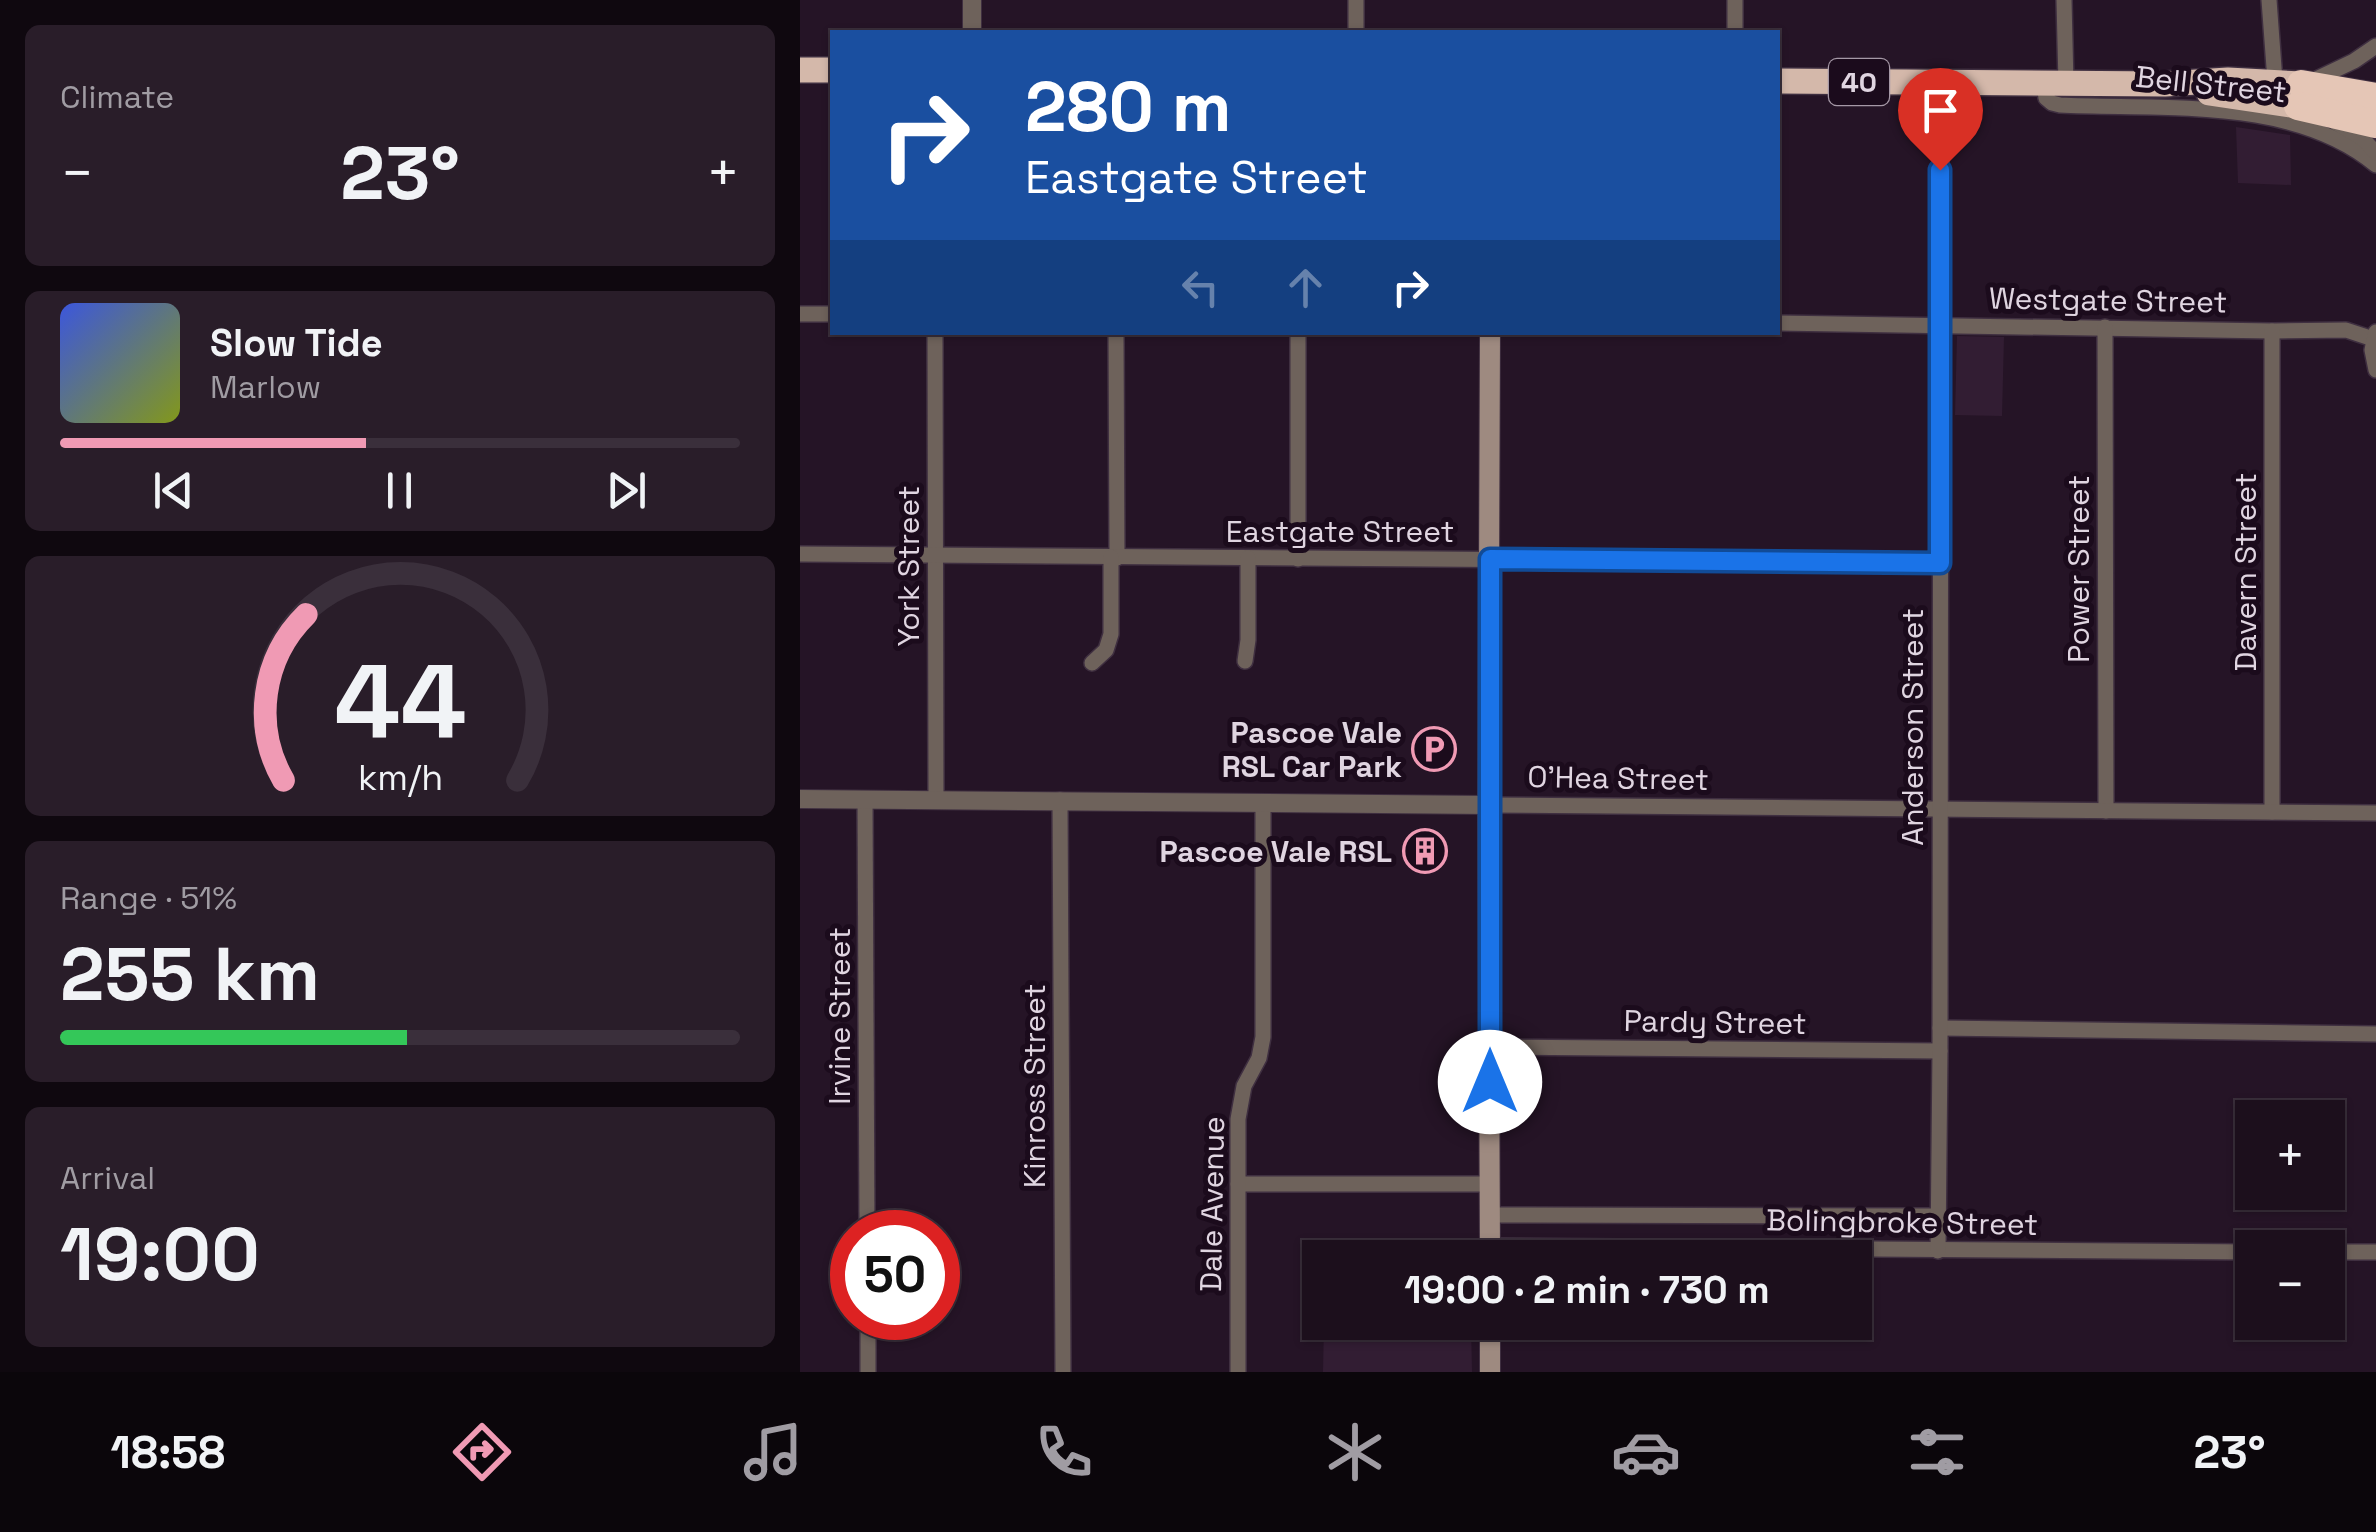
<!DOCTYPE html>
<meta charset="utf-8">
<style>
body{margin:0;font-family:"Space Grotesk",sans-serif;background:#291d29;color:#f1f3f6;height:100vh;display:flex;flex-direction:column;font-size:38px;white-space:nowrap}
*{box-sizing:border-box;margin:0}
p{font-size:32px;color:#a09ca3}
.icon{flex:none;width:55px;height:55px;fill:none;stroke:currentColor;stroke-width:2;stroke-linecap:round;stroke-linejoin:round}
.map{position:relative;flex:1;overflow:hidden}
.side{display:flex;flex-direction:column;gap:25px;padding:25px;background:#0f080f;width:800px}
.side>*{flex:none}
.top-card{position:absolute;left:30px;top:30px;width:950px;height:305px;border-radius:0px;box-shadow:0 2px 8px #0004,0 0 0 2px #3a2f3b;background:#1a4fa0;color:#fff;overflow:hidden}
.buttons{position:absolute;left:1435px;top:1100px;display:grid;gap:20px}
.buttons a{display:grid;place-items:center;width:110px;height:110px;border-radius:0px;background:#1c0f1c;box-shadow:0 2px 8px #0004,0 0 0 2px #3a2f3b;font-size:50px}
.speed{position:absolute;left:30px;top:1210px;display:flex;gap:20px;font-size:50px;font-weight:700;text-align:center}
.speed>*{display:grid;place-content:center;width:130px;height:130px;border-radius:50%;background:#1c0f1c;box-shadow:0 2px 8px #0004,0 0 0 2px #3a2f3b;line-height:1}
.speed .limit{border:15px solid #d22;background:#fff;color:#111}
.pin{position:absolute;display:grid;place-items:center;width:85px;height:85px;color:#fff;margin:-102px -42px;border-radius:50% 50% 50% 0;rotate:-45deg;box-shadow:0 0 10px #0007}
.pin .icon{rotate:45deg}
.me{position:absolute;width:110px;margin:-55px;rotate:0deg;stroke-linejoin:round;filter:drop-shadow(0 0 8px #0008)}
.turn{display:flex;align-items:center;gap:35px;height:210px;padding:0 30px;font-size:45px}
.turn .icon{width:130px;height:130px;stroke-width:2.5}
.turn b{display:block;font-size:70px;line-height:85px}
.lanes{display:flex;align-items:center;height:95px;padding:0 30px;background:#0003;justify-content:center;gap:50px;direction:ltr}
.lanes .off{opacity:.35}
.big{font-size:75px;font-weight:600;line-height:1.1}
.side .card{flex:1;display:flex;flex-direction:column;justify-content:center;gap:15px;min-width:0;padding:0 35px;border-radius:15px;background:#291d29}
.side .dial{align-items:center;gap:0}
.dial svg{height:260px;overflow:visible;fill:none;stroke:#3a2f3b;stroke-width:7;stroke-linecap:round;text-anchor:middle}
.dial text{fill:#f1f3f6;stroke:none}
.song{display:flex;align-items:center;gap:30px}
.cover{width:120px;height:120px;border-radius:15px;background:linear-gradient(135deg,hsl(230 70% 55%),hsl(70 70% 35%))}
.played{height:10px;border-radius:5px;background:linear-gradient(90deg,#f09ab4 45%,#3a2f3b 45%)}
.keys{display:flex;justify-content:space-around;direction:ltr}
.heat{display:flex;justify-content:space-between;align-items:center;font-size:55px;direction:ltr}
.charge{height:15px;border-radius:8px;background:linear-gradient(90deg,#34c759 51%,#3a2f3b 0)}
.trip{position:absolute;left:502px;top:1240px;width:570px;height:100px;border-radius:0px;background:#1c0f1c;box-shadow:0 2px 8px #0004,0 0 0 2px #3a2f3b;font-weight:600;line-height:100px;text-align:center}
.tabs{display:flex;height:160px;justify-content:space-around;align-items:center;background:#0b060b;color:#a09ca3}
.tabs .icon{width:70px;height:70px}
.tabs .current{color:#f09ab4}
.tabs b{font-size:45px;color:#f1f3f6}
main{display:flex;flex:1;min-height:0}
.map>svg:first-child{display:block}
.built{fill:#321d33}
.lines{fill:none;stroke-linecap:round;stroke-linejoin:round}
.minor-casing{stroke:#3f2f40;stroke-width:18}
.tertiary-casing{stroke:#3f2f40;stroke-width:20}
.secondary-casing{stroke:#3f2f40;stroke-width:22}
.trunk-casing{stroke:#3f2f40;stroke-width:28}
.motorway-casing{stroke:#3f2f40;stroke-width:30}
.minor{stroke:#6e625b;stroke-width:15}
.tertiary{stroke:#6e625b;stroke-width:18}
.secondary{stroke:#9e8a80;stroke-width:20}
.trunk{stroke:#d4b8aa;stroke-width:25}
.motorway{stroke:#e5c6b6;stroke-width:28}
.route-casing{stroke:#114b97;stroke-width:25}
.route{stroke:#1a73e8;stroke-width:18}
.labels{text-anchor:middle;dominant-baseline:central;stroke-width:10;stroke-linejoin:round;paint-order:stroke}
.shield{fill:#1b0b1c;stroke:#a598a6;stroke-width:2.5}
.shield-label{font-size:28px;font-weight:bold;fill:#e0d5e1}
.street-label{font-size:30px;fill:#e0d5e1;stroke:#1b0b1c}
.poi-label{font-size:30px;font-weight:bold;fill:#e0d5e1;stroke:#1b0b1c;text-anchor:end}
</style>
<main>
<section class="side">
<div class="card"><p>Climate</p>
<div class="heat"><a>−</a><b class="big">23°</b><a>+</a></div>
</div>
<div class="card">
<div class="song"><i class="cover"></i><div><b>Slow Tide</b><p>Marlow</p></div></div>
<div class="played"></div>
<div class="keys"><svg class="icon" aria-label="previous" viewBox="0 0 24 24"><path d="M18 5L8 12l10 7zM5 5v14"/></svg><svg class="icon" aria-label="pause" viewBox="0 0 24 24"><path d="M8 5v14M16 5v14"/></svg><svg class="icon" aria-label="next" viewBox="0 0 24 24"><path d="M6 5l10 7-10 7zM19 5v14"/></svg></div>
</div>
<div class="card dial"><svg viewBox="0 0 100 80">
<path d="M14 69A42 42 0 1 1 86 69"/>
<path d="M14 69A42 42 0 0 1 21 18" stroke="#f09ab4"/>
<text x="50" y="56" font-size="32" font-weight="700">44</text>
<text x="50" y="72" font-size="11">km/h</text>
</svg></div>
<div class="card"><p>Range · 51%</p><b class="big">255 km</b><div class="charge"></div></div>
<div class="card"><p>Arrival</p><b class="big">19:00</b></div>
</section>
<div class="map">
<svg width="1576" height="1372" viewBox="0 0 1576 1372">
<rect width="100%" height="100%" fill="#251426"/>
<!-- built -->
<g class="built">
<polygon points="1436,127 1490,135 1491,185 1438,183"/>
<polygon points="1157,336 1204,337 1202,416 1155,415"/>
<polygon points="524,1323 671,1323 672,1372 523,1372"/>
</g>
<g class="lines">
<!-- minor casing -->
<g class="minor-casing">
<g id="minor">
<polyline points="1264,0 1266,84"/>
<polyline points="1469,0 1475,81"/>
<polyline points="556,32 556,0"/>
<polyline points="935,32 935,0"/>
<polyline points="1510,82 1554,61 1576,46"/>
<path d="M 1244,84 L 1246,98 L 1252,103 L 1260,105 C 1362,110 1493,96 1576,165"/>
<polyline points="1536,123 1562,138 1576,153"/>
<polyline points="0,314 32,314"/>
<polyline points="978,323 1472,331 1546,330 1576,340"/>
<polyline points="1305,327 1306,811"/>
<polyline points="1472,331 1472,812"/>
<polyline points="135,332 136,800"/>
<polyline points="316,332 317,558"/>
<polyline points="498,332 498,559"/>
<polyline points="1576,332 1572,350 1576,370"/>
<polyline points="0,554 1139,563"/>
<polyline points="445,661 448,640 448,558"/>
<polyline points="292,663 306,650 311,634 311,557"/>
<polyline points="65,799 67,1232"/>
<polyline points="260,800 263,1372"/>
<polyline points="689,805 1576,813"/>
<polyline points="1140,1028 1576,1034"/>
<polyline points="689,1047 1140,1051"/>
<polyline points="438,1184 690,1184"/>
<polyline points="690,1215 1138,1216"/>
<polyline points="690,1246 1452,1252"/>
<polyline points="1138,1251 1140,1051 1141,83"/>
<polyline points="1528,1252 1576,1252"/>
<polyline points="68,1318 68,1372"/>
<polyline points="438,1372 438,1119 444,1086 459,1058 463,1037 463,802"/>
</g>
</g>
<!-- tertiary casing -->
<g class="tertiary-casing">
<g id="tertiary">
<polyline points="172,32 172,0"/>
<polyline points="0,799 689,805"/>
</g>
</g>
<!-- secondary casing -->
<g class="secondary-casing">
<g id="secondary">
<polyline points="690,1258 688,822 690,332"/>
<polyline points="690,1322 690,1372"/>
</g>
</g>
<!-- trunk casing -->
<g class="trunk-casing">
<g id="trunk">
<polyline points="0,70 32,70"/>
<polyline points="978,81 1365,84 1428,80 1501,84"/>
<polyline points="1409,93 1498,106"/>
</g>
</g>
<!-- motorway casing -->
<g class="motorway-casing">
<g id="motorway">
<polyline points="1501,84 1576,97"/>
<polyline points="1498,106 1576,124"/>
</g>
</g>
<!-- minor -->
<use href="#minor" class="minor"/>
<!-- tertiary -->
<use href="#tertiary" class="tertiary"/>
<!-- secondary -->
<use href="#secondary" class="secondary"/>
<!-- trunk -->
<use href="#trunk" class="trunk"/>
<!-- motorway -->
<use href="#motorway" class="motorway"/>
</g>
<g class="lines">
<!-- route casing -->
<g class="route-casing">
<polyline id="route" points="690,1082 690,559 1140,563 1140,170"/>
</g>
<!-- route -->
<use href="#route" class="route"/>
</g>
<!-- icons -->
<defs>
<g id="parking-ring" transform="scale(2.25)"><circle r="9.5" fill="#1b0b1c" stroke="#f09ab4" stroke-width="1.5"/><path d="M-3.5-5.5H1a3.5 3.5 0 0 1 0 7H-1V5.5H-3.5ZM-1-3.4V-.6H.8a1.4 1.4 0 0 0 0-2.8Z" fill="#f09ab4"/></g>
<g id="building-ring" transform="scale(2.25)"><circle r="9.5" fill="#1b0b1c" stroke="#f09ab4" stroke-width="1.5"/><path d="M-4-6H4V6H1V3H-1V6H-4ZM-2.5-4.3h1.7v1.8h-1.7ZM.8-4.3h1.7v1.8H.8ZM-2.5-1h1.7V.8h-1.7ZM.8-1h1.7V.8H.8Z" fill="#f09ab4"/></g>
</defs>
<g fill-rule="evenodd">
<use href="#parking-ring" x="634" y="749"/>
<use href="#building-ring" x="625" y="851"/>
</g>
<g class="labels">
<!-- shield labels -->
<rect class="shield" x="1029" y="59" width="60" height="46" rx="8"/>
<g class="shield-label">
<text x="1059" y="82">40</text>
</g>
<!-- street labels -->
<g class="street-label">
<text transform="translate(1411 84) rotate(6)">Bell Street</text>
<text transform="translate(1308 300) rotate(1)">Westgate Street</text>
<text x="540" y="531">Eastgate Street</text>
<text transform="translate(108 566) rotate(-90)">York Street</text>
<text transform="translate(1278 569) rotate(-90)">Power Street</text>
<text transform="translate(1445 572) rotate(-90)">Davern Street</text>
<text transform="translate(1112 727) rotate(-90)">Anderson Street</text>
<text transform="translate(818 778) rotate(1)">O'Hea Street</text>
<text transform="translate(39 1016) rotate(-90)">Irvine Street</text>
<text transform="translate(915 1022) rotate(1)">Pardy Street</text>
<text transform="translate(234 1086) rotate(-90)">Kinross Street</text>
<text transform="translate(412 1204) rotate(-89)">Dale Avenue</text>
<text transform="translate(1102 1222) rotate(1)">Bolingbroke Street</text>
</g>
<!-- poi labels -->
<g class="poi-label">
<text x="602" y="732">Pascoe Vale<tspan x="602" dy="34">RSL Car Park</tspan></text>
<text x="592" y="851">Pascoe Vale RSL</text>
</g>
</g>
</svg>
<div class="buttons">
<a>+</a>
<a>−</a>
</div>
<div class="speed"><div class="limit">50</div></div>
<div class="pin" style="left:1140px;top:170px;background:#d93025"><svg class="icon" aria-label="arrive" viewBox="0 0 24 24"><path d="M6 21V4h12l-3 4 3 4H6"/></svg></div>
<svg class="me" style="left:690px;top:1082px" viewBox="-20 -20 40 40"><circle r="19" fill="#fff"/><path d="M0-13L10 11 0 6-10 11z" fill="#1a73e8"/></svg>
<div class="trip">19:00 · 2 min · 730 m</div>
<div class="top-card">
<div class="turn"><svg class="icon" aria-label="right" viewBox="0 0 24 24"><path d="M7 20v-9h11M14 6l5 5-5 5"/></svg><div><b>280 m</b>Eastgate Street</div></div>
<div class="lanes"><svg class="icon off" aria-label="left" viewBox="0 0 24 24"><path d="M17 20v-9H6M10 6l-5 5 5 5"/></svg><svg class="icon off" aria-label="ahead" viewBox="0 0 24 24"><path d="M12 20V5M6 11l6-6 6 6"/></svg><svg class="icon" aria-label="right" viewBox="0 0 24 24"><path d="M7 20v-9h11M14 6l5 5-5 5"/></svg></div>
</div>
</div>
</main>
<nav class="tabs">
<b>18:58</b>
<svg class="icon current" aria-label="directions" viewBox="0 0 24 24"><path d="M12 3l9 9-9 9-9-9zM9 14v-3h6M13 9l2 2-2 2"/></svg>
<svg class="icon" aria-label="music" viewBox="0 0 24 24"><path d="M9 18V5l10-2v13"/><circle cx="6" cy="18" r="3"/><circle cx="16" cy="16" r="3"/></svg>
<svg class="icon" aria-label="phone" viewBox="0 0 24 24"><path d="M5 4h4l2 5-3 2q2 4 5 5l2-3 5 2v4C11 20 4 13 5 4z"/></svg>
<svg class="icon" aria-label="climate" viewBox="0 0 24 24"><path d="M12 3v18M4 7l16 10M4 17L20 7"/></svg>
<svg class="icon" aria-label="car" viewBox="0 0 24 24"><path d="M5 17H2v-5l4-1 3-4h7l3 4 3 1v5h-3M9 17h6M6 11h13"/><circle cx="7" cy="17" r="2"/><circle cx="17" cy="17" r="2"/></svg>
<svg class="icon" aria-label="filters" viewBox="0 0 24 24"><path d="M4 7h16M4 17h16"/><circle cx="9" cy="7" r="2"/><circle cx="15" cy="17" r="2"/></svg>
<b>23°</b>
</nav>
